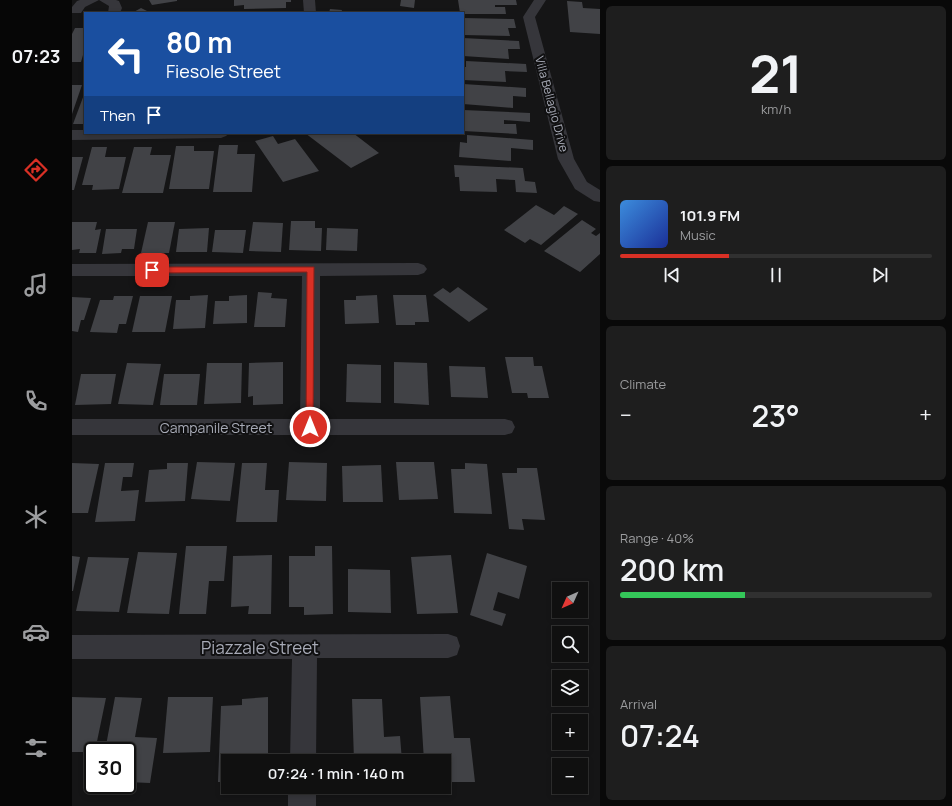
<!DOCTYPE html>
<meta charset="utf-8">
<style>
body{margin:0;font-family:Manrope,sans-serif;background:#1e1e1e;color:#f1f3f6;height:100vh;display:flex;flex-direction:column;font-size:15px;white-space:nowrap}
*{box-sizing:border-box;margin:0}
p{font-size:13px;color:#9c9d9f}
.icon{flex:none;width:22px;height:22px;fill:none;stroke:currentColor;stroke-width:2;stroke-linecap:round;stroke-linejoin:round}
.map{position:relative;flex:1;overflow:hidden}
.side{display:flex;flex-direction:column;gap:6px;padding:6px;background:#090909;width:352px}
.side>*{flex:none}
.banner{position:absolute;left:12px;top:12px;width:380px;height:122px;border-radius:0px;box-shadow:0 2px 6px #0003,0 0 0 1px #303030;background:#1a4fa0;color:#fff;overflow:hidden}
.needle{width:26px;rotate:225deg}
.tools{position:absolute;left:480px;top:582px;display:grid;gap:8px}
.tools a{display:grid;place-items:center;width:36px;height:36px;border-radius:0px;background:#101010;box-shadow:0 2px 6px #0003,0 0 0 1px #303030;font-size:20px}
.speed{position:absolute;left:12px;top:742px;display:flex;gap:8px;font-size:20px;font-weight:700;text-align:center}
.speed>*{display:grid;place-content:center;width:52px;height:52px;border-radius:50%;background:#101010;box-shadow:0 2px 6px #0003,0 0 0 1px #303030;line-height:1}
.speed .limit{border:2px solid #111;border-radius:6px;background:#fff;color:#111}
.pin{position:absolute;display:grid;place-items:center;width:34px;height:34px;color:#fff;margin:-17px;border-radius:8px;box-shadow:0 2px 6px #0006}
.me{position:absolute;width:44px;margin:-22px;rotate:0deg;stroke-linejoin:round;filter:drop-shadow(0 0 3px #0008)}
.turn{display:flex;align-items:center;gap:14px;height:84px;padding:0 16px;font-size:18px}
.turn .icon{width:52px;height:52px;stroke-width:2.5}
.turn b{display:block;font-size:28px;line-height:34px}
.then{display:flex;align-items:center;height:38px;padding:0 16px;background:#0003;gap:8px;font-size:15px}
.big{font-size:30px;font-weight:600;line-height:1.1}
.side .widget{flex:1;display:flex;flex-direction:column;justify-content:center;gap:6px;min-width:0;padding:0 14px;border-radius:6px;background:#1e1e1e}
.side .dial{align-items:center;gap:0}
.dial b{font-size:52px;line-height:1}
.song{display:flex;align-items:center;gap:12px}
.cover{width:48px;height:48px;border-radius:6px;background:linear-gradient(135deg,hsl(210 70% 55%),hsl(230 70% 35%))}
.played{height:4px;border-radius:2px;background:linear-gradient(90deg,#d93025 35%,#303030 35%)}
.keys{display:flex;justify-content:space-around;direction:ltr}
.heat{display:flex;justify-content:space-between;align-items:center;font-size:22px;direction:ltr}
.charge{height:6px;border-radius:3px;background:linear-gradient(90deg,#34c759 40%,#303030 0)}
.trip{position:absolute;left:149px;top:754px;width:230px;height:40px;border-radius:0px;background:#101010;box-shadow:0 2px 6px #0003,0 0 0 1px #303030;font-weight:600;line-height:40px;text-align:center}
main{display:flex;flex:1;min-height:0}
.tabs{display:flex;flex-direction:column;width:72px;justify-content:space-around;align-items:center;background:#060606;color:#9c9d9f}
.tabs .icon{width:28px;height:28px}
.tabs .current{color:#d93025}
.tabs b{font-size:18px;color:#f1f3f6}
.map>svg:first-child{display:block}
.building{fill:#414246}
.lines{fill:none;stroke-linecap:round;stroke-linejoin:round}
.street{fill:#36363b;fill-rule:evenodd}
.route{fill:#d93025;stroke:#8d1f18}
.labels{text-anchor:middle;dominant-baseline:central;stroke-width:4;stroke-linejoin:round;paint-order:stroke}
.far-street-label{font-size:12px;fill:#a7aab6;stroke:#101011}
.street-label{font-size:14px;fill:#a7aab6;stroke:#101011}
.near-street-label{font-size:17px;fill:#a7aab6;stroke:#101011}
</style>
<main>
<nav class="tabs">
<b>07:23</b>
<svg class="icon current" aria-label="directions" viewBox="0 0 24 24"><path d="M12 3l9 9-9 9-9-9zM9 14v-3h6M13 9l2 2-2 2"/></svg>
<svg class="icon" aria-label="music" viewBox="0 0 24 24"><path d="M9 18V5l10-2v13"/><circle cx="6" cy="18" r="3"/><circle cx="16" cy="16" r="3"/></svg>
<svg class="icon" aria-label="phone" viewBox="0 0 24 24"><path d="M5 4h4l2 5-3 2q2 4 5 5l2-3 5 2v4C11 20 4 13 5 4z"/></svg>
<svg class="icon" aria-label="climate" viewBox="0 0 24 24"><path d="M12 3v18M4 7l16 10M4 17L20 7"/></svg>
<svg class="icon" aria-label="car" viewBox="0 0 24 24"><path d="M5 17H2v-5l4-1 3-4h7l3 4 3 1v5h-3M9 17h6M6 11h13"/><circle cx="7" cy="17" r="2"/><circle cx="17" cy="17" r="2"/></svg>
<svg class="icon" aria-label="filters" viewBox="0 0 24 24"><path d="M4 7h16M4 17h16"/><circle cx="9" cy="7" r="2"/><circle cx="15" cy="17" r="2"/></svg>
</nav>
<div class="map">
<svg width="528" height="806" viewBox="0 0 528 806">
<rect width="100%" height="100%" fill="#151516"/>
<!-- building -->
<g class="building">
<polygon points="77,0 105,0 105,1 80,5"/>
<polygon points="162,0 219,0 219,2 214,2 214,8 172,9 172,5 162,6"/>
<polygon points="329,0 343,0 342,8 328,6"/>
<polygon points="386,0 444,0 445,5 423,5 423,7 433,7 434,14 391,14 388,13"/>
<polygon points="495,1 510,2 511,8 528,9 528,34 498,32"/>
<polygon points="69,8 79,13 60,13"/>
<polygon points="258,9 270,10 269,13 257,13"/>
<polygon points="199,11 199,13 164,13 164,12"/>
<polygon points="391,18 442,19 444,28 436,28 438,36 391,35"/>
<polygon points="3,28 13,28 13,48 9,62 0,62 0,34"/>
<polygon points="391,38 447,41 448,49 436,49 437,59 391,56"/>
<polygon points="394,61 454,64 455,72 433,71 434,82 391,80 391,67 394,67"/>
<polygon points="391,84 454,88 454,97 441,96 441,108 391,104"/>
<polygon points="0,85 10,85 0,114"/>
<polygon points="13,92 13,124 1,124"/>
<polygon points="391,110 458,113 458,122 432,120 432,124 444,124 445,134 391,131"/>
<polygon points="233,133 281,133 307,153 279,168"/>
<polygon points="395,135 461,140 461,150 439,148 439,161 387,157 388,142 395,143"/>
<polygon points="201,136 206,144 223,139 247,171 211,182 183,141"/>
<polygon points="147,145 166,145 165,154 183,154 180,192 141,192"/>
<polygon points="104,146 122,146 122,151 142,151 137,189 97,189"/>
<polygon points="20,147 35,147 33,157 54,157 47,189 20,190 21,185 10,185"/>
<polygon points="62,147 80,147 78,155 99,155 91,193 50,193"/>
<polygon points="0,157 11,157 2,190 0,190"/>
<polygon points="382,165 451,168 453,181 463,182 465,193 444,192 443,180 424,179 425,192 388,191 387,177 383,177"/>
<polygon points="464,205 482,215 492,206 506,214 469,245 458,239 453,243 432,230"/>
<polygon points="510,220 524,229 519,233 524,236 528,233 528,254 508,272 472,251"/>
<polygon points="219,221 243,221 243,228 250,228 249,251 217,250"/>
<polygon points="0,222 25,222 23,230 29,229 24,253 7,253 8,249 0,250"/>
<polygon points="76,222 103,222 97,253 69,253"/>
<polygon points="181,222 211,223 209,252 177,251"/>
<polygon points="137,228 135,252 104,252 107,229"/>
<polygon points="255,228 286,229 285,251 254,250"/>
<polygon points="34,229 65,229 62,249 50,249 49,253 30,254"/>
<polygon points="143,230 174,230 171,253 140,252"/>
<polygon points="386,287 416,309 397,322 361,295 371,288 378,293"/>
<polygon points="186,292 200,293 199,298 215,299 213,327 182,327"/>
<polygon points="136,295 133,328 101,329 104,300 118,300 118,296"/>
<polygon points="175,295 175,323 141,324 143,301 157,301 157,296"/>
<polygon points="305,295 307,323 273,324 272,300 284,300 284,296"/>
<polygon points="321,295 354,295 357,322 343,322 343,325 324,325"/>
<polygon points="42,296 61,296 54,324 47,324 45,333 18,332 28,300 41,300"/>
<polygon points="68,296 100,296 93,332 60,332"/>
<polygon points="0,297 19,298 12,320 9,320 6,332 0,331"/>
<polygon points="433,357 461,357 462,366 470,366 477,398 456,398 455,393 440,393"/>
<polygon points="211,362 211,404 181,405 181,396 176,397 177,363"/>
<polygon points="322,362 355,363 357,405 322,403"/>
<polygon points="55,363 89,364 81,405 46,404"/>
<polygon points="135,363 170,363 169,403 132,404"/>
<polygon points="275,364 309,365 309,403 274,402"/>
<polygon points="377,366 413,367 416,398 379,397"/>
<polygon points="9,374 44,374 39,404 3,405"/>
<polygon points="92,374 128,374 125,405 88,405"/>
<polygon points="125,462 163,463 158,501 119,499"/>
<polygon points="217,462 255,463 254,501 214,500"/>
<polygon points="324,462 362,462 366,499 327,500"/>
<polygon points="0,463 27,464 16,513 0,513"/>
<polygon points="33,463 62,463 60,477 51,477 49,491 67,490 63,521 23,522"/>
<polygon points="95,463 116,463 113,501 73,502 77,470 95,469"/>
<polygon points="170,463 195,463 193,490 207,490 205,522 164,522"/>
<polygon points="393,463 415,464 420,514 382,513 379,469 393,469"/>
<polygon points="309,465 311,502 271,502 270,466"/>
<polygon points="445,468 465,468 473,520 450,519 452,530 437,529 430,473 445,473"/>
<polygon points="114,546 155,546 152,581 137,581 134,614 107,614"/>
<polygon points="243,546 260,546 261,614 232,615 232,607 217,607 217,556 243,556"/>
<polygon points="66,552 105,553 97,614 55,613"/>
<polygon points="415,553 455,566 447,599 426,592 421,610 434,614 430,626 398,615"/>
<polygon points="200,555 199,614 176,614 177,606 159,607 161,556"/>
<polygon points="379,555 386,613 345,614 339,557"/>
<polygon points="0,556 8,557 1,591 0,591"/>
<polygon points="16,557 57,558 47,612 4,611"/>
<polygon points="276,569 318,570 319,613 276,612"/>
<polygon points="378,696 382,738 398,738 403,782 372,782 372,761 352,761 348,697"/>
<polygon points="0,697 34,698 23,751 21,752 0,752"/>
<polygon points="43,697 70,698 63,737 85,738 78,783 55,782 55,751 33,751"/>
<polygon points="96,697 141,697 138,752 91,753"/>
<polygon points="196,697 196,761 156,761 156,782 146,782 149,706 170,705 170,699"/>
<polygon points="280,699 310,699 312,737 328,736 330,761 282,761"/>
</g>
<g class="lines">
<!-- street -->
<g class="street">
<polygon points="8,0 44,0 47,1 50,8 48,13 36,13 37,6 27,0 13,7 9,13 0,13 0,7 5,1"/>
<polygon points="231,0 243,0 244,13 232,13"/>
<polygon points="462,0 474,0 463,17 502,159 515,182 528,190 528,202 522,201 503,189 486,159 451,17"/>
<polygon points="0,130 13,130 13,133 157,133 154,136 149,138 0,140"/>
<polygon points="346,263 352,265 355,269 352,273 346,275 248,276 248,419 433,419 440,421 443,427 440,433 433,435 0,435 0,419 228,419 230,276 0,276 0,264"/>
<polygon points="376,634 385,637 388,646 385,655 376,658 245,658 244,761 218,761 220,659 0,659 0,635"/>
<rect x="216" y="787" width="28" height="19"/>
</g>
</g>
<!-- route -->
<polygon class="route" points="80,267 242,267 241,430 235,430 234,427 235,272 80,273 76,270"/>
<g class="labels">
<!-- far-street labels -->
<g class="far-street-label">
<text transform="translate(480 104) rotate(75)">Villa Bellagio Drive</text>
</g>
<!-- street labels -->
<g class="street-label">
<text x="144" y="427">Campanile Street</text>
</g>
<!-- near-street labels -->
<g class="near-street-label">
<text x="188" y="647">Piazzale Street</text>
</g>
</g>
</svg>
<div class="tools">
<a><svg class="needle" viewBox="-14 -14 28 28"><path d="M0-13l5 13h-10z" fill="#e53935"/><path d="M0 13l5-13h-10z" fill="#9c9d9f"/></svg></a>
<a><svg class="icon" aria-label="search" viewBox="0 0 24 24"><circle cx="10" cy="10" r="6"/><path d="M15 15l6 6"/></svg></a>
<a><svg class="icon" aria-label="layers" viewBox="0 0 24 24"><path d="M12 4l9 5-9 5-9-5zM3 14l9 5 9-5"/></svg></a>
<a>+</a>
<a>−</a>
</div>
<div class="speed"><div class="limit">30</div></div>
<div class="pin" style="left:80px;top:270px;background:#d93025"><svg class="icon" aria-label="arrive" viewBox="0 0 24 24"><path d="M6 21V4h12l-3 4 3 4H6"/></svg></div>
<svg class="me" style="left:238px;top:427px" viewBox="-20 -20 40 40"><circle r="17" fill="#d93025" stroke="#fff" stroke-width="3"/><path d="M0-11L8 9 0 5-8 9z" fill="#fff"/></svg>
<div class="trip">07:24 · 1 min · 140 m</div>
<div class="banner">
<div class="turn"><svg class="icon" aria-label="left" viewBox="0 0 24 24"><path d="M17 20v-9H6M10 6l-5 5 5 5"/></svg><div><b>80 m</b>Fiesole Street</div></div>
<div class="then">Then<svg class="icon" aria-label="arrive" viewBox="0 0 24 24"><path d="M6 21V4h12l-3 4 3 4H6"/></svg></div>
</div>
</div>
<section class="side">
<div class="widget dial"><b>21</b><p>km/h</p></div>
<div class="widget">
<div class="song"><i class="cover"></i><div><b>101.9 FM</b><p>Music</p></div></div>
<div class="played"></div>
<div class="keys"><svg class="icon" aria-label="previous" viewBox="0 0 24 24"><path d="M18 5L8 12l10 7zM5 5v14"/></svg><svg class="icon" aria-label="pause" viewBox="0 0 24 24"><path d="M8 5v14M16 5v14"/></svg><svg class="icon" aria-label="next" viewBox="0 0 24 24"><path d="M6 5l10 7-10 7zM19 5v14"/></svg></div>
</div>
<div class="widget"><p>Climate</p>
<div class="heat"><a>−</a><b class="big">23°</b><a>+</a></div>
</div>
<div class="widget"><p>Range · 40%</p><b class="big">200 km</b><div class="charge"></div></div>
<div class="widget"><p>Arrival</p><b class="big">07:24</b></div>
</section>
</main>
